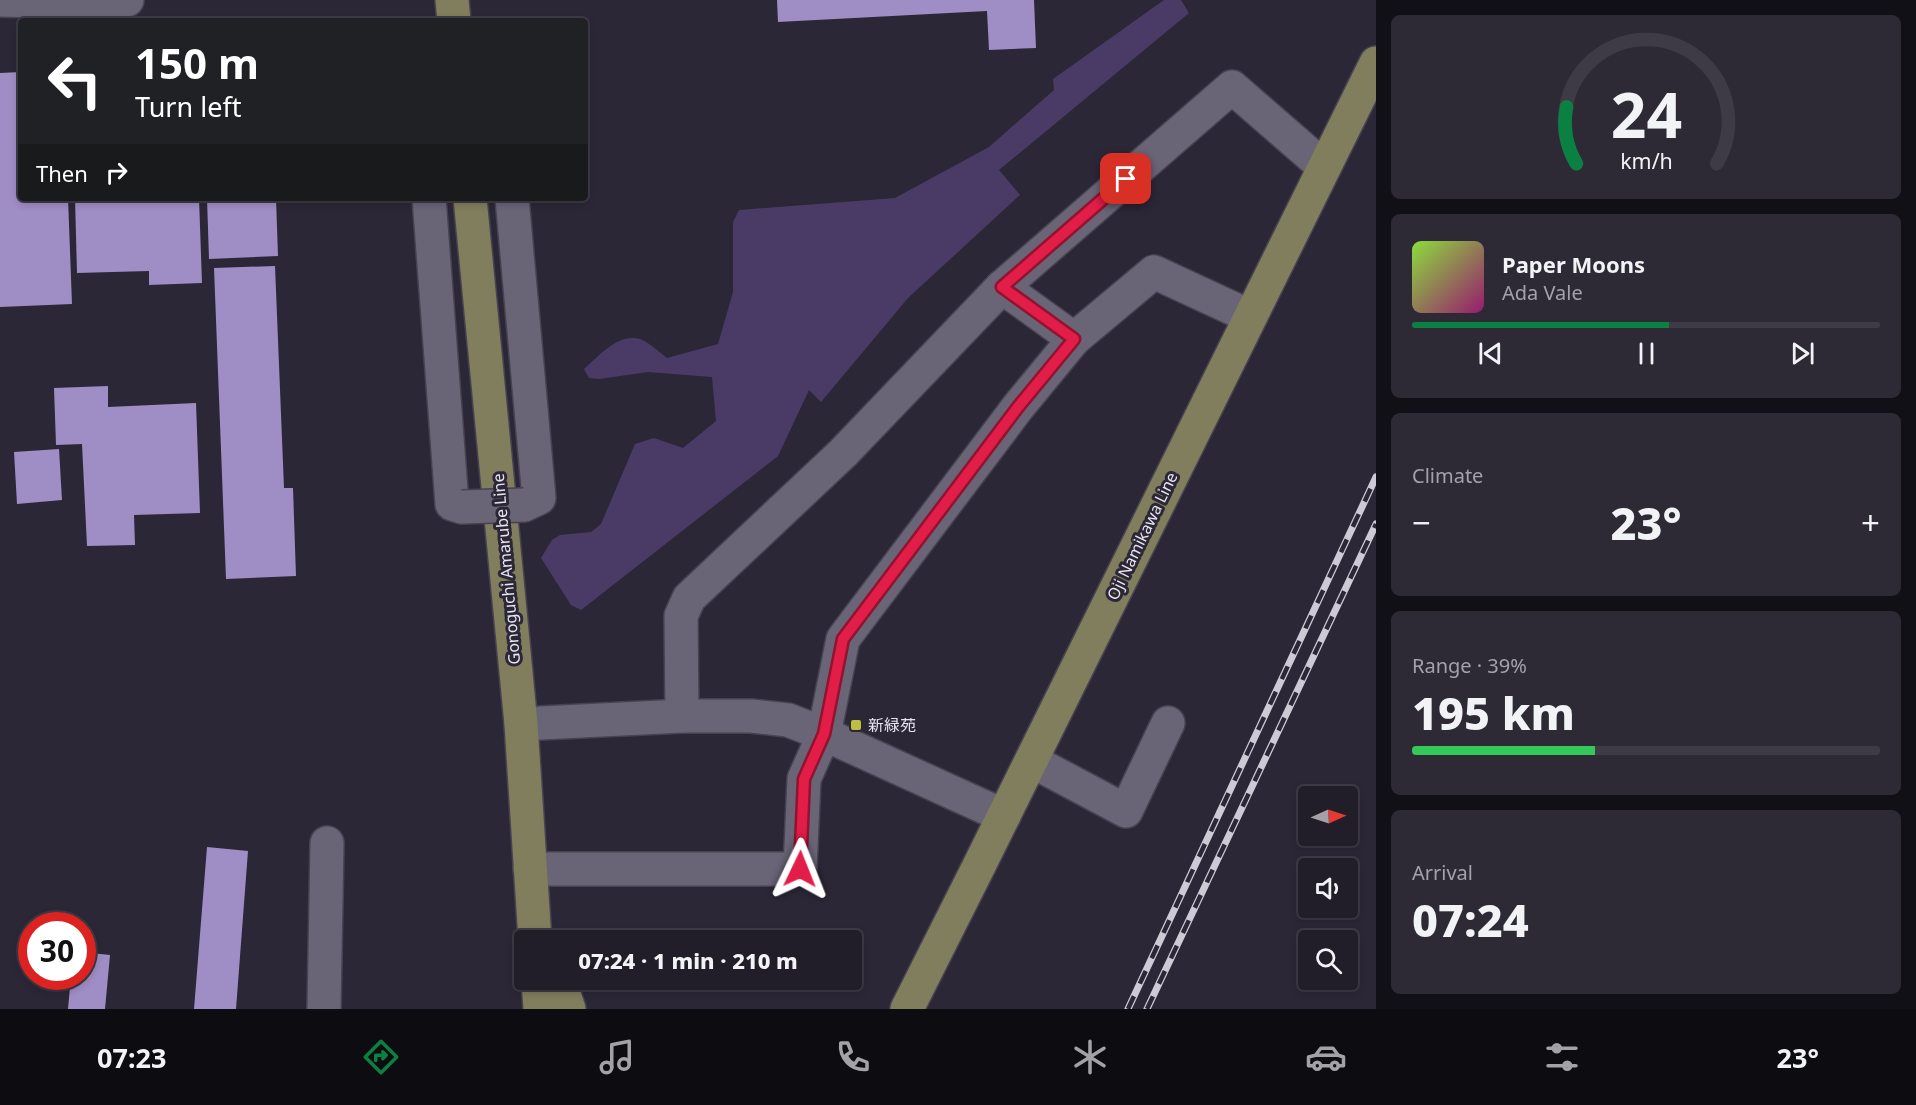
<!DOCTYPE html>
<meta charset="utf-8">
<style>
body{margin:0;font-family:"Noto Sans","Noto Sans JP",sans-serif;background:#2d2a35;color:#f1f3f6;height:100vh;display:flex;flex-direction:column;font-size:22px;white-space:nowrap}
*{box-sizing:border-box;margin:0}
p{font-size:20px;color:#a2a2a8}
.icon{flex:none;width:33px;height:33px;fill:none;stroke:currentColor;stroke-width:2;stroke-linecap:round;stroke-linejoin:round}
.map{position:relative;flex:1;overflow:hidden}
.sheet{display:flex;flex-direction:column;gap:15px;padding:15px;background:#121017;width:540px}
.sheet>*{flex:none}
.hud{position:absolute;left:18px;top:18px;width:570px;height:183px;border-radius:6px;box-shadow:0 3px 9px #0003,0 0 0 2px #3e3b46;background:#202124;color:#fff;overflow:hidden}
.needle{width:39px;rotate:87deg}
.buttons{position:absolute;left:1298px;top:786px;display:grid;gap:12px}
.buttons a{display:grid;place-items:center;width:60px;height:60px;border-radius:6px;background:#211d29;box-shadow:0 3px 9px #0003,0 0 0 2px #3e3b46;font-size:30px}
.speed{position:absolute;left:18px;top:912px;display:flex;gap:12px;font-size:30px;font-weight:700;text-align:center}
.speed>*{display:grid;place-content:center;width:78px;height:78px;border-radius:50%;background:#211d29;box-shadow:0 3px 9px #0003,0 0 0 2px #3e3b46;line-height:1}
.speed .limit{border:9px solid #d22;background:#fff;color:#111}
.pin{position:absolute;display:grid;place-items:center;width:51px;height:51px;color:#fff;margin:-26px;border-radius:12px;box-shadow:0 3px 9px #0006}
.me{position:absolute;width:66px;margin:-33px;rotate:2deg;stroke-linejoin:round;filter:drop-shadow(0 0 4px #0008)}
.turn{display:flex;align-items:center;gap:21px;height:126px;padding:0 18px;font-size:27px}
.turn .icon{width:78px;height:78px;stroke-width:2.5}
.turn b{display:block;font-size:42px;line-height:51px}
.then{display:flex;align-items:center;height:57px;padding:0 18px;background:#0003;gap:12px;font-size:22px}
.big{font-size:45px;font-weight:800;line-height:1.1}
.sheet .tile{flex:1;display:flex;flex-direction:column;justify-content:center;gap:9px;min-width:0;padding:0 21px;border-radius:9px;background:#2d2a35}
.sheet .dial{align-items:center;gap:0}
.dial svg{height:156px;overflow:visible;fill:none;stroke:#3e3b46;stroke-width:7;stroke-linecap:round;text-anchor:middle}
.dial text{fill:#f1f3f6;stroke:none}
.song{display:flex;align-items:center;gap:18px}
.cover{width:72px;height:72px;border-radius:9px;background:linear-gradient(135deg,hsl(90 70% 55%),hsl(320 70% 35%))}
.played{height:6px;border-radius:3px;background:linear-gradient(90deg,#0b8043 55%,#3e3b46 55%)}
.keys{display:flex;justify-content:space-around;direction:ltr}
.heat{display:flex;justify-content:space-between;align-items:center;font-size:33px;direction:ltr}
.charge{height:9px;border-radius:4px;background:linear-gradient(90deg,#34c759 39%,#3e3b46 0)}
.trip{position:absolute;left:514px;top:930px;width:348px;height:60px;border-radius:6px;background:#211d29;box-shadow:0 3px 9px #0003,0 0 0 2px #3e3b46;font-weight:800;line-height:60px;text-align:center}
.menu{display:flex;height:96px;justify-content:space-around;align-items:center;background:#0d0c10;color:#a2a2a8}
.menu .icon{width:42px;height:42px}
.menu .selected{color:#0b8043}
.menu b{font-size:27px;color:#f1f3f6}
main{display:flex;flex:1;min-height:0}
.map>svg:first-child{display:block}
.green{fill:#4a3b66}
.building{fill:#9f8dc5}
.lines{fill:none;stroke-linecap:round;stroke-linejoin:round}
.minor-casing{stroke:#474250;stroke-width:36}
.major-casing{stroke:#474250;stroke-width:36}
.minor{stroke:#6a6477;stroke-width:33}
.major{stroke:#807e5d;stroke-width:33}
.rail-casing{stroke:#cdc9d5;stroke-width:7}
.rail{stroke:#2c2737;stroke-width:4.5;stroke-dasharray:14;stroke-linecap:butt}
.minor-bridge-casing{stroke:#474250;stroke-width:36;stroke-linecap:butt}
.minor-bridge{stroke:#6a6477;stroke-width:33}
.route-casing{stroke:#92132f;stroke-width:15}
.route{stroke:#e11d48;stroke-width:10}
.poi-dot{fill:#bfbe42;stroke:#2c2737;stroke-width:2}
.labels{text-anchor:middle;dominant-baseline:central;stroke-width:6;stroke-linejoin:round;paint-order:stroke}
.street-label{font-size:16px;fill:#e8e5f0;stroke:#2c2737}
.poi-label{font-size:16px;fill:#e8e5f0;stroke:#2c2737;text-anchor:start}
</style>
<main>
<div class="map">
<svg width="1376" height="1009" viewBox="0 0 1376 1009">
<rect width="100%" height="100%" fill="#2c2737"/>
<!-- green -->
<path class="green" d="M 1164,0 L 1181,0 L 1189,13 L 999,170 L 1020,195 L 908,298 L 821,402 L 809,390 L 778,456 L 581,610 L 571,605 L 541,558 L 552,540 L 560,535 L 591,532 L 601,524 L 635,444 L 654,438 L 683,448 L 716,421 L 712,377 L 648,372 L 599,379 L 589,378 L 584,369 C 599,356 618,333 640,339 C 649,342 659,352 667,358 L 718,344 L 733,292 L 733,222 L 739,210 L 895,198 L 989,147 L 1054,90 L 1053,79 Z"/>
<!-- building -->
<g class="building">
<polygon points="777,0 1034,0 1036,48 989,50 987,11 778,22"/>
<polygon points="21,72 21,198 68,198 72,304 0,307 0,73"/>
<polygon points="75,198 199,198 202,283 149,285 149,271 77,273"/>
<polygon points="207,198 276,198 278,256 209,259"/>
<polygon points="275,266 284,488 293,488 296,576 226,579 214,268"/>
<polygon points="108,386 108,407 196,403 200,513 134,515 135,545 87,546 82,444 56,445 54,388"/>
<polygon points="59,449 62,500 17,504 14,452"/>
<polygon points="207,847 248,851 236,1009 194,1009"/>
<polygon points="82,952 110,955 105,1009 68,1009 71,976 82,976"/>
</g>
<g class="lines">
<!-- minor casing -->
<g class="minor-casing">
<g id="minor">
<polyline points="0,0 77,2 127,0"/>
<polyline points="429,198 452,504 462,507"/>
<polyline points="512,198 539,498 524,505"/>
<polyline points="1002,287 1232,87 1324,167"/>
<polyline points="682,716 681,616 689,598 843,453 1002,287 1074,339 1154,272 1249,316"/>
<polyline points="521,724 682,716 751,716 788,720 824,734 1004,816"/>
<polyline points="1032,761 1126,811 1168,723"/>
<polyline points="530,869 800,869 804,779 824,734 843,639 1018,407 1074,339"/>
<polyline points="324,1009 327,843"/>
</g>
</g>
<!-- major casing -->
<g class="major-casing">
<g id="major">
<polyline points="452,0 454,21"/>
<polyline points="470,198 521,724 535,940"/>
<polyline points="538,980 540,1009"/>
<polyline points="559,980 569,1009"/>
<path d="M 907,1009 C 1066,695 1219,378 1376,63"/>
</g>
</g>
<!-- minor -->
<use href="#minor" class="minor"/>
<!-- major -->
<use href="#major" class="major"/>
<!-- rail casing -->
<g class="rail-casing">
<g id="rail">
<polyline points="1128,1009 1376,477"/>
<polyline points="1147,1009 1376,524"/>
</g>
</g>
<!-- rail -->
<use href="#rail" class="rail"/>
<!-- minor-bridge casing -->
<g class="minor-bridge-casing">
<polyline id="minor-bridge" points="462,507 524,505"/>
</g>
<!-- minor-bridge -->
<use href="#minor-bridge" class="minor-bridge"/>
</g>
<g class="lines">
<!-- route casing -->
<g class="route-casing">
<polyline id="route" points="800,869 804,779 824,734 843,639 1018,407 1074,339 1002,287 1126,179"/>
</g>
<!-- route -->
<use href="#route" class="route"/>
</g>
<!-- markers -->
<rect class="poi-dot" x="850" y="719" width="12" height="12" rx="3"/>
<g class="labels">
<!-- street labels -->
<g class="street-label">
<text transform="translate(1142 536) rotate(-64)">Oji Namikawa Line</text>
<text transform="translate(506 569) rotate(-95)">Gonoguchi Amarube Line</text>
</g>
<!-- poi labels -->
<g class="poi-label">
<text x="868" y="725">新緑苑</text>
</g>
</g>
</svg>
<div class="buttons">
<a><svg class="needle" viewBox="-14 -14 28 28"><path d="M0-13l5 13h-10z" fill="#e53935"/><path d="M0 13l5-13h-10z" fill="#a2a2a8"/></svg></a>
<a><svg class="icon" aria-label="sound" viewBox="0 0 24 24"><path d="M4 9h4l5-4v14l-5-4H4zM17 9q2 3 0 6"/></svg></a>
<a><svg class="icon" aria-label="search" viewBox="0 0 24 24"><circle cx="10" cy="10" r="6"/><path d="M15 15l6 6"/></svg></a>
</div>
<div class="speed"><div class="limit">30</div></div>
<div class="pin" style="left:1126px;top:179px;background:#d93025"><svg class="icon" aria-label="arrive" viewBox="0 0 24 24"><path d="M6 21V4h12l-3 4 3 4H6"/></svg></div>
<svg class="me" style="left:800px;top:869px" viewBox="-20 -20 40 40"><path d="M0-17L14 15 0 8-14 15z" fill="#e11d48" stroke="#fff" stroke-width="4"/></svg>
<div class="trip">07:24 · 1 min · 210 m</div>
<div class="hud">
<div class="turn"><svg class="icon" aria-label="left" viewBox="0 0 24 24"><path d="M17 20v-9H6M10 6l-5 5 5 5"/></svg><div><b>150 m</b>Turn left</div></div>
<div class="then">Then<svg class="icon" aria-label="right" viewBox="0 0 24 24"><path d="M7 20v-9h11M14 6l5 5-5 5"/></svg></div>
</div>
</div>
<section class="sheet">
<div class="tile dial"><svg viewBox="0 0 100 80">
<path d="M14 69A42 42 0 1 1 86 69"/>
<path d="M14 69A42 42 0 0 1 9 40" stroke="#0b8043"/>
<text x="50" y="56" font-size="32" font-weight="700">24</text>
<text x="50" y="72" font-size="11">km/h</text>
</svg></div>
<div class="tile">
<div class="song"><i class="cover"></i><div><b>Paper Moons</b><p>Ada Vale</p></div></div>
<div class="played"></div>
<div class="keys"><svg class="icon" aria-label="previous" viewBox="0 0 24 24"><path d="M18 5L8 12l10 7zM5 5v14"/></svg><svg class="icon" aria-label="pause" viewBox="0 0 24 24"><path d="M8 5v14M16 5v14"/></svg><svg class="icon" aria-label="next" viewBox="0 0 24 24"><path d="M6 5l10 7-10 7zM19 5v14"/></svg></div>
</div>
<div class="tile"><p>Climate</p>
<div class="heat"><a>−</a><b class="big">23°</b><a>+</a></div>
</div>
<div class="tile"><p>Range · 39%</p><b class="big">195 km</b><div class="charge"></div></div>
<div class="tile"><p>Arrival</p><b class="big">07:24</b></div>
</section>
</main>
<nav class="menu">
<b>07:23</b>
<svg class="icon selected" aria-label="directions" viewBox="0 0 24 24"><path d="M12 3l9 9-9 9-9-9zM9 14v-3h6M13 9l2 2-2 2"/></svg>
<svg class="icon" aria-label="music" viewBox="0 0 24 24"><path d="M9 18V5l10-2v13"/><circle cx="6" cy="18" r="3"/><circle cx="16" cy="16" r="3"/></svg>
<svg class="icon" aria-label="phone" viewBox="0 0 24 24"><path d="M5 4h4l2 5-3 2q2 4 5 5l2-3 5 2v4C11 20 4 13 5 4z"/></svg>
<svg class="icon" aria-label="climate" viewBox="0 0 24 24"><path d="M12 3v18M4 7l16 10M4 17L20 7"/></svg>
<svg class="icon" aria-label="car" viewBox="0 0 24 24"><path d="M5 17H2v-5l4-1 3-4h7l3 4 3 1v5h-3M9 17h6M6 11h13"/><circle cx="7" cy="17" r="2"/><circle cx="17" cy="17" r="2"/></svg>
<svg class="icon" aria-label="filters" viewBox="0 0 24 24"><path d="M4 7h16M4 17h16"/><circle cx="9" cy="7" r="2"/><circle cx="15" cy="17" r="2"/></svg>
<b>23°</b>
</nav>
